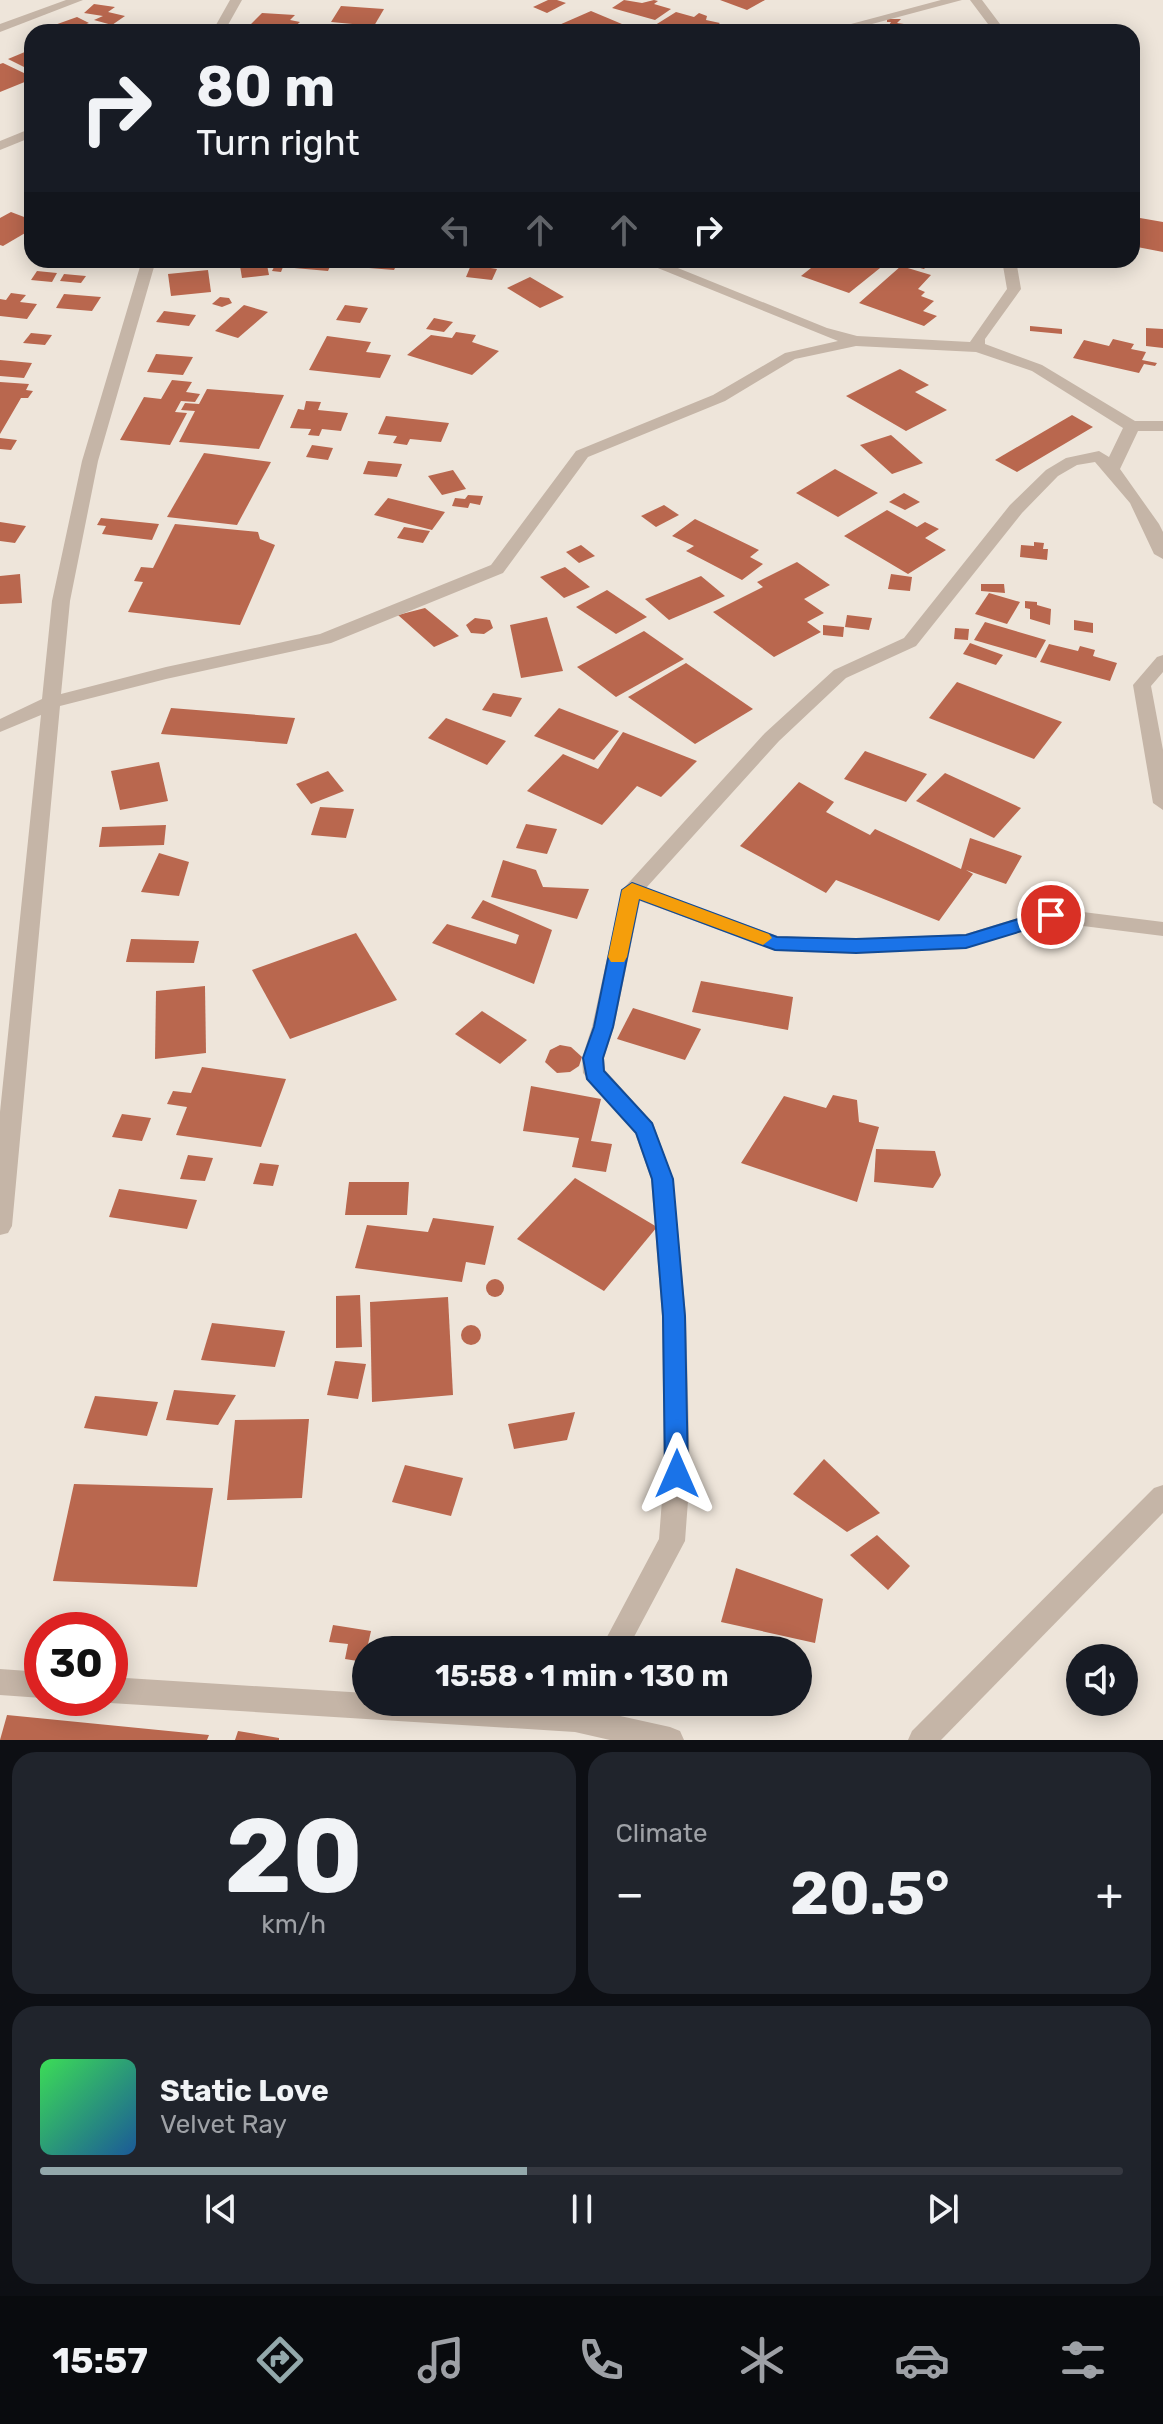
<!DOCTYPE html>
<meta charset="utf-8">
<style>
body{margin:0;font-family:Rubik,sans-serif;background:#20242c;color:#f1f3f6;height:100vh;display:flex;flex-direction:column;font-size:30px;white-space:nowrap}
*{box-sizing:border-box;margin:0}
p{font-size:26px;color:#9ea1a6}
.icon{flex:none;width:44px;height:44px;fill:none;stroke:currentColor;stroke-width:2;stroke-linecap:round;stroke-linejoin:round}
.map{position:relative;height:1740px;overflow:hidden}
.drawer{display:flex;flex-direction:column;gap:12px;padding:12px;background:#0d0f14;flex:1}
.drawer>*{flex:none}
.top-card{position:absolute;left:24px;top:24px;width:1116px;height:244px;border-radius:24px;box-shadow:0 4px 20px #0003;background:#171b24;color:#f1f3f6;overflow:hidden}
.tools{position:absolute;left:1066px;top:1644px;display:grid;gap:16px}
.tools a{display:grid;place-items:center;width:72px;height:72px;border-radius:50%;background:#171b24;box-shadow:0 4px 20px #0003;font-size:40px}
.speed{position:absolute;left:24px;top:1612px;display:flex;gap:16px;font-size:40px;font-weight:700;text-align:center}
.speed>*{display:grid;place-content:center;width:104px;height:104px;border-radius:50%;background:#171b24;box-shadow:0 4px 20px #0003;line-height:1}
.speed .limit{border:12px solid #d22;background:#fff;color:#111}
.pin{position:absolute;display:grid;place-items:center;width:68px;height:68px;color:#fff;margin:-34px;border:4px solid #fff;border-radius:50%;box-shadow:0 2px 8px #0007}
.me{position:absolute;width:88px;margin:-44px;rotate:0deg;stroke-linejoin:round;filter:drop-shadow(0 0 6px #0008)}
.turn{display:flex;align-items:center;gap:28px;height:168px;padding:0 40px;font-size:36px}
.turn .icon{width:104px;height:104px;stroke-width:2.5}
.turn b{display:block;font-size:56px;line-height:68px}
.lanes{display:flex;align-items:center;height:76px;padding:0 40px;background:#0003;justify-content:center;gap:40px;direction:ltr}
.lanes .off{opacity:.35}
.big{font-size:60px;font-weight:700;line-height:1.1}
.drawer .card{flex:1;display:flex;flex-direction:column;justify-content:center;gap:12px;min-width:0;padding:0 28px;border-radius:24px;background:#20242c}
.drawer .dial{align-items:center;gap:0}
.dial b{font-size:104px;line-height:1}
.song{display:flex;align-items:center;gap:24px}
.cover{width:96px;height:96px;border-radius:12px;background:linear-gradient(135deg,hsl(130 70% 55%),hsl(210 70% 35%))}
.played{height:8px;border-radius:4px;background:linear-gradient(90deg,#93a8ab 45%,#363941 45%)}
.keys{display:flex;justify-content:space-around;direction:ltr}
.heat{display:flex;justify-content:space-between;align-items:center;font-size:44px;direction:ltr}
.drawer .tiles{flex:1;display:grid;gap:12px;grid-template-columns:1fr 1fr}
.card:last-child{grid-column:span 2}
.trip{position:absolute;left:352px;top:1636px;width:460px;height:80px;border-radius:40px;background:#171b24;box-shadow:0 4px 20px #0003;font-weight:700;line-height:80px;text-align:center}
.dock{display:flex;height:128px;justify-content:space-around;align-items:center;background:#090b0e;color:#9ea1a6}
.dock .icon{width:56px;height:56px}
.dock .on{color:#93a8ab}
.dock b{font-size:36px;color:#f1f3f6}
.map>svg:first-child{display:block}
.building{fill:#b9674e}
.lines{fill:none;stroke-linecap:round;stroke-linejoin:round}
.minor{fill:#c5b5a7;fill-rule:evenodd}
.route{fill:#1a73e8;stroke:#114b97;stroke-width:2}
.slow{fill:#f59e0b}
</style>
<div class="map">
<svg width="1163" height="1740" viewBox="0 0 1163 1740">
<rect width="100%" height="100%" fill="#eee5da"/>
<!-- building -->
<g class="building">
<polygon points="548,0 557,0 566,3 547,13 533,7"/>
<polygon points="624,0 642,3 654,0 658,1 654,4 671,9 655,20 612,8"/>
<polygon points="720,0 765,0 747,10"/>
<polygon points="94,4 115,7 108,12 125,16 112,25 94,20 103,16 84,13"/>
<polygon points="341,6 384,9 374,26 331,22"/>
<polygon points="591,11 641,32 543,32"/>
<polygon points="676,12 694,17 699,13 707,16 706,20 720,23 709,32 644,32"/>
<polygon points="262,13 295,15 290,20 300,22 290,31 250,25"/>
<polygon points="77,17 89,23 65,32 49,27"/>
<polygon points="887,19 901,19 897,23 939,29 937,32 885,32 891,22 887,22"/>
<polygon points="32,49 32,71 8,59"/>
<polygon points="3,63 26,74 32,74 32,79 0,92 0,64"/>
<polygon points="11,212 32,220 32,229 3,246 0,245 0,218"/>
<polygon points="1140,218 1163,222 1163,252 1132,246 1132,235"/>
<polygon points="239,260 266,260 269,275 242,278"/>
<polygon points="272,260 333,260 328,271 283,267 281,272 272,271 275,265 269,265"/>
<polygon points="347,260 399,260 394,270 344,266"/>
<polygon points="821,260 890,260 849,293 801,276"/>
<polygon points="909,260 927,260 942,263 942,267 930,266 931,261 924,269 905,264"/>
<polygon points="471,265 497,269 492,280 466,277"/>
<polygon points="901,266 931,275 918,289 925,292 921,296 934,301 923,311 937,316 924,326 859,303"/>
<polygon points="208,270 211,292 171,296 168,274"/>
<polygon points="37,271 57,273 52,282 31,280"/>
<polygon points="64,274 86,276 81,283 60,281"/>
<polygon points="530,277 564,297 540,308 507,288"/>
<polygon points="11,293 26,295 20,302 37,304 27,319 0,316 0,299 6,300"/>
<polygon points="64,294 101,297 92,311 56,308"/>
<polygon points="220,297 229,298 232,303 222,307 212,304"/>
<polygon points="244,305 268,312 238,338 215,331"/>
<polygon points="345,305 368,308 360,323 336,320"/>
<polygon points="164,311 196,315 189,326 156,322"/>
<polygon points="434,318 453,322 444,332 426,329"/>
<polygon points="1030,326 1062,329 1062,334 1030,331"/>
<polygon points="1146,328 1163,329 1163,348 1146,346"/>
<polygon points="456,332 476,335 472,342 499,351 472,375 407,355 431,335 452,338"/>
<polygon points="31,333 52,335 45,345 23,343"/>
<polygon points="327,336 371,342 366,352 391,355 380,378 309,370"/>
<polygon points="1113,339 1134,344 1131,349 1146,352 1142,360 1157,363 1155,366 1144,364 1139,373 1073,358 1084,340 1109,346"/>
<polygon points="156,354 193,357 183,375 147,372"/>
<polygon points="0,360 32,363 24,378 0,376"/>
<polygon points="900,369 929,385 915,392 947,410 906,431 846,396"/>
<polygon points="172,380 192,382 186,392 200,394 195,402 181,401 175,412 187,413 170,445 120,440 144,397 161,399"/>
<polygon points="0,382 29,384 26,390 33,391 28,398 21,398 0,434"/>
<polygon points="207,389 284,395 259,449 179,442 195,411 181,410 185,403 199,404"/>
<polygon points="306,401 321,402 318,410 348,413 341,431 322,429 319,436 308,435 311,429 290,428 298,409 304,410"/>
<polygon points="1072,415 1093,427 1017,472 995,460"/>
<polygon points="386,416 449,423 441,442 410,439 407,445 393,443 397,436 378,434"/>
<polygon points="891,435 923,463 892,474 860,445"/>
<polygon points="0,438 17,440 11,450 0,449"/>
<polygon points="312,445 333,448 328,460 306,457"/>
<polygon points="204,453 271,462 237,525 167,517"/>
<polygon points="368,461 402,464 397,477 363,474"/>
<polygon points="835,469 878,493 838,517 796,493"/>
<polygon points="453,470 466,489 442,495 428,476"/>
<polygon points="904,493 920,502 905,510 889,502"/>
<polygon points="468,495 483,496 480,505 470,503 468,508 452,506 455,498 465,499"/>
<polygon points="388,498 445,512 432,530 374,515"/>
<polygon points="664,505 679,515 656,527 641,516"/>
<polygon points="887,510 917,527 925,522 939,529 925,538 946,550 908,574 844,536"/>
<polygon points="101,518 159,524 152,540 102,534 106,526 97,525"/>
<polygon points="695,519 759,550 750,557 763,564 742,580 686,551 694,546 672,536"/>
<polygon points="0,522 26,526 15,543 0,541"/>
<polygon points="175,524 258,532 260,539 275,545 240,625 128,612 143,582 134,581 141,567 153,568"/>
<polygon points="404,527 430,531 423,543 397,538"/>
<polygon points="1034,542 1044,543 1043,549 1048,549 1047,560 1020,557 1021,545 1034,546"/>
<polygon points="581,545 595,556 579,563 566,552"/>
<polygon points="797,562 830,585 804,599 824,613 807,622 821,632 774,657 713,612 763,587 757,582"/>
<polygon points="565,567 590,587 564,598 540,577"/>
<polygon points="20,574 22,603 0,604 0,576"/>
<polygon points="891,574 912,577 910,591 888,589"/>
<polygon points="701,576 725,596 669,620 645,599"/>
<polygon points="981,584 1004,584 1005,593 981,591"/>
<polygon points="607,590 647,617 616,634 576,607"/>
<polygon points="989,593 1020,602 1007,624 975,614"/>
<polygon points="1025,601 1037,602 1037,605 1051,609 1050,625 1030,619 1030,609 1025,608"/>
<polygon points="425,608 459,636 434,647 398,615"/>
<polygon points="847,615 872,618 869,630 845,627"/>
<polygon points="547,617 563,671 521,678 510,625"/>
<polygon points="475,618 490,620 493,628 484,634 471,633 466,625"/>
<polygon points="1074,620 1093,623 1093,633 1074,630"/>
<polygon points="985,622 1046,640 1036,658 974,640"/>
<polygon points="823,625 844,627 843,637 823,635"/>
<polygon points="955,628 969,629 968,640 954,639"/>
<polygon points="644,631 684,659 616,697 577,667"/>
<polygon points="970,643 1003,655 996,665 963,654"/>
<polygon points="1049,644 1078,651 1080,646 1095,650 1093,656 1117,663 1110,681 1040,662"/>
<polygon points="686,663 753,709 695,744 628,697"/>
<polygon points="957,682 1062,722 1034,759 929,718"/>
<polygon points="493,693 522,698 511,717 482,710"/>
<polygon points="171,708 295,718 287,744 161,734"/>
<polygon points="559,708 619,731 594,760 534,736"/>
<polygon points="446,718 506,741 487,765 428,738"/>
<polygon points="623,732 697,761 661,797 637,786 602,825 527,791 563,754 598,769"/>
<polygon points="865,751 927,774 906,802 844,779"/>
<polygon points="159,762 168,801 120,810 111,771"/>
<polygon points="328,771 344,791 311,804 296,784"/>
<polygon points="945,773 1021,808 994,838 916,801"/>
<polygon points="799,782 834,802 826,812 870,835 875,829 961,869 970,838 1022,856 1006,884 966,870 973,874 939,921 836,880 826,893 740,846"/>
<polygon points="320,807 354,809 346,838 311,835"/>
<polygon points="526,824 557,829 547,854 516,848"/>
<polygon points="166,825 164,845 99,847 102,827"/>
<polygon points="159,853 189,862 179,896 141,892"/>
<polygon points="503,860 536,870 543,887 589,889 577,919 491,897"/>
<polygon points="483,900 552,930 534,984 432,943 447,924 516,944 519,935 471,918"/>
<polygon points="356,933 397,1000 290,1039 252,970"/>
<polygon points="131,939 199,941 194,963 126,962"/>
<polygon points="701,981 793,997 788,1030 692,1012"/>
<polygon points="205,986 206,1053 155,1059 156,991"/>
<polygon points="633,1008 701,1029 685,1060 617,1039"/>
<polygon points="482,1011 527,1040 500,1064 455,1034"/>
<polygon points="560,1045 571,1047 582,1057 579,1066 570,1072 557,1073 545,1062 550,1050"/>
<polygon points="202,1067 286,1079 261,1147 176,1135 187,1107 167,1104 173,1091 191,1093"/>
<polygon points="531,1086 601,1099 591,1141 612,1144 606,1172 572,1167 579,1138 523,1131"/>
<polygon points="833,1095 857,1100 859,1122 879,1127 857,1202 741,1163 784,1096 826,1108"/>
<polygon points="122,1114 151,1118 142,1141 112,1137"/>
<polygon points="876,1149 935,1151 941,1175 933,1188 874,1182"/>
<polygon points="188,1155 213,1158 205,1181 180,1179"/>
<polygon points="260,1163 279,1165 273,1186 253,1184"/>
<polygon points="575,1178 657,1227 604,1291 517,1239"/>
<polygon points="349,1182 409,1182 407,1215 345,1215"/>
<polygon points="119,1189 197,1200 187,1229 109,1217"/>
<polygon points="433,1218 494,1226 485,1265 466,1262 462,1282 355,1268 367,1225 428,1232"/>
<circle cx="495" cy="1288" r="9"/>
<polygon points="360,1295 362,1347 336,1348 336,1296"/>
<polygon points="448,1297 453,1395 372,1402 370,1302"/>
<polygon points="212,1323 285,1331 275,1367 201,1360"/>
<circle cx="471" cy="1335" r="10"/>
<polygon points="335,1361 366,1364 358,1399 327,1395"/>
<polygon points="174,1390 236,1395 218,1425 166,1420"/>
<polygon points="95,1396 158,1402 147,1436 84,1428"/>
<polygon points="575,1412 567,1440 514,1449 508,1424"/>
<polygon points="309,1419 302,1498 227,1500 235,1420"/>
<polygon points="824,1459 880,1513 847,1532 793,1494"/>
<polygon points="405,1465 463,1478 451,1516 392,1502"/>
<polygon points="74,1484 213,1488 197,1587 53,1581"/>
<polygon points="877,1535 910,1566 888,1590 850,1555"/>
<polygon points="736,1568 823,1599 815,1643 721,1622"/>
<polygon points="333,1625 371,1631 364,1662 345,1659 348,1644 329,1642"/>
<polygon points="7,1715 209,1735 207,1740 0,1740"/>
<polygon points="238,1731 279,1738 279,1740 235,1740"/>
</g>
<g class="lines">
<!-- minor -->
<g class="minor">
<polygon points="66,0 83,0 0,32 0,24"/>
<polygon points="230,0 242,0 224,32 212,32"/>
<polygon points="941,0 962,0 842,32 821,32"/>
<polygon points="970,0 982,0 1006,32 994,32"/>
<polygon points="32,128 32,137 0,150 0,141"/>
<polygon points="142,260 156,260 98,461 70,601 61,694 166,667 320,634 491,565 576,451 713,395 785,353 838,341 638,260 658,260 827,328 857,336 970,342 1007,289 1002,260 1016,260 1021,289 985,339 985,344 1042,365 1135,421 1163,421 1163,431 1138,431 1120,469 1159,524 1163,532 1163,559 1154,554 1130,503 1095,462 1077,465 1058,476 1022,513 916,646 846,678 779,741 646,888 777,936 856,939 966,934 1051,908 1163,922 1163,936 1051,922 966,948 856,953 775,950 640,901 614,1027 604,1058 605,1070 653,1123 673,1179 686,1316 690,1474 685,1541 627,1650 600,1650 659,1539 664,1474 662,1316 651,1179 635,1133 583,1073 582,1058 592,1027 622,890 765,733 834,670 904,638 1010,505 1046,470 1066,458 1099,451 1109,457 1123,428 1032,371 976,352 856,346 795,359 725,401 588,457 503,573 331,643 166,679 60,706 12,1226 8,1233 0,1235 0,1112 41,715 0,732 0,719 42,699 52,601 82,461"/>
<polygon points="1163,655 1163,672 1151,686 1163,750 1163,810 1153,803 1133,685 1157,657"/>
<polygon points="1163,1485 1163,1513 941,1740 908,1740 912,1731 1154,1488"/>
<polygon points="0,1669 42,1672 42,1698 0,1695"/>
<polygon points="110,1677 366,1693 366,1702 514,1702 575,1706 670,1727 680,1731 684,1740 610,1740 575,1732 110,1703 100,1698 110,1698"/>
</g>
</g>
<!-- route -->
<polygon class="route" points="632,883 777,937 856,939 966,935 1051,909 1060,915 1058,920 966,948 856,953 775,950 639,899 613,1027 603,1058 604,1071 652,1123 673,1179 685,1316 688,1474 685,1481 677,1484 668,1481 665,1474 663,1316 652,1179 636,1133 587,1079 583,1058 594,1027 622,890"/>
<!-- slow -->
<polygon class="slow" points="632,883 769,934 772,938 763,945 639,899 627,957 624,962 611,962 608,957 622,890"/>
</svg>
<div class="tools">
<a><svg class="icon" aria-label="sound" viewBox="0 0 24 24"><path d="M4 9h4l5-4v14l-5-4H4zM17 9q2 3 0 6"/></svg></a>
</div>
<div class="speed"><div class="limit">30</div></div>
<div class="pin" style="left:1051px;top:915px;background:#d93025"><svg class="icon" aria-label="arrive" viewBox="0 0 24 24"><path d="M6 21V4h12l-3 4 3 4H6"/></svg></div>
<svg class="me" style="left:677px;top:1474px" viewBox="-20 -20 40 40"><path d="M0-17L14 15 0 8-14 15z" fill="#1a73e8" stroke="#fff" stroke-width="4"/></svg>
<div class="trip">15:58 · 1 min · 130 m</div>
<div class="top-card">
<div class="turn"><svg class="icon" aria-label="right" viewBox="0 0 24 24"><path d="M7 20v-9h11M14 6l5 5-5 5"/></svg><div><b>80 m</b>Turn right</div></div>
<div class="lanes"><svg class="icon off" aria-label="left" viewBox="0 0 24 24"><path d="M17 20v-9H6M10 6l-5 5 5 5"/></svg><svg class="icon off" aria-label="ahead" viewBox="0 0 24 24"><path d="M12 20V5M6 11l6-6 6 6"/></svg><svg class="icon off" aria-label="ahead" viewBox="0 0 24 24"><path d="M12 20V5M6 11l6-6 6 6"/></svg><svg class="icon" aria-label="right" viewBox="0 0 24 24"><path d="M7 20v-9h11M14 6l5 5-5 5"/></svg></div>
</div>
</div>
<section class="drawer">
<div class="tiles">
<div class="card dial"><b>20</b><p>km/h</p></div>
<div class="card"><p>Climate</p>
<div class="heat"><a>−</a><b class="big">20.5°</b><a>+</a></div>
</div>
<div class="card">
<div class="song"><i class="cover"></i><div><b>Static Love</b><p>Velvet Ray</p></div></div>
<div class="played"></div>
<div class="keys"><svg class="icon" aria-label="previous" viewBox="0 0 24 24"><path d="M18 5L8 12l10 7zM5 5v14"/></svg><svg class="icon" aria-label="pause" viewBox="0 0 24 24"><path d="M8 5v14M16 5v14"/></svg><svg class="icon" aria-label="next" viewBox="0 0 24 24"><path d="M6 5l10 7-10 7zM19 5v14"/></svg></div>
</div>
</div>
</section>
<nav class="dock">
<b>15:57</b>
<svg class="icon on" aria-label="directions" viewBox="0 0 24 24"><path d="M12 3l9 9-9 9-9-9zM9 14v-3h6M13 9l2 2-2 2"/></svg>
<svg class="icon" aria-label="music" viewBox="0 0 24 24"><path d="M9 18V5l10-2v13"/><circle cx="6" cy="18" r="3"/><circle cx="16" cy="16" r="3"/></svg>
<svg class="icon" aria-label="phone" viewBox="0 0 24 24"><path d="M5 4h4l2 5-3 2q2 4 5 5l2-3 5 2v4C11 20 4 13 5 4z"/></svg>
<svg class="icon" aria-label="climate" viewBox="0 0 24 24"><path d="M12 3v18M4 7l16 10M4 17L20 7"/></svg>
<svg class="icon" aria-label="car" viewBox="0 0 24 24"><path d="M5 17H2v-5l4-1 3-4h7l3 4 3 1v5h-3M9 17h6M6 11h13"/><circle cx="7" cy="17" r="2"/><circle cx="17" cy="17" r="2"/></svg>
<svg class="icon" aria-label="filters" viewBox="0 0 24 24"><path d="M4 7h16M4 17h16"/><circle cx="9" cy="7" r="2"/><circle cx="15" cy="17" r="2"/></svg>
</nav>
